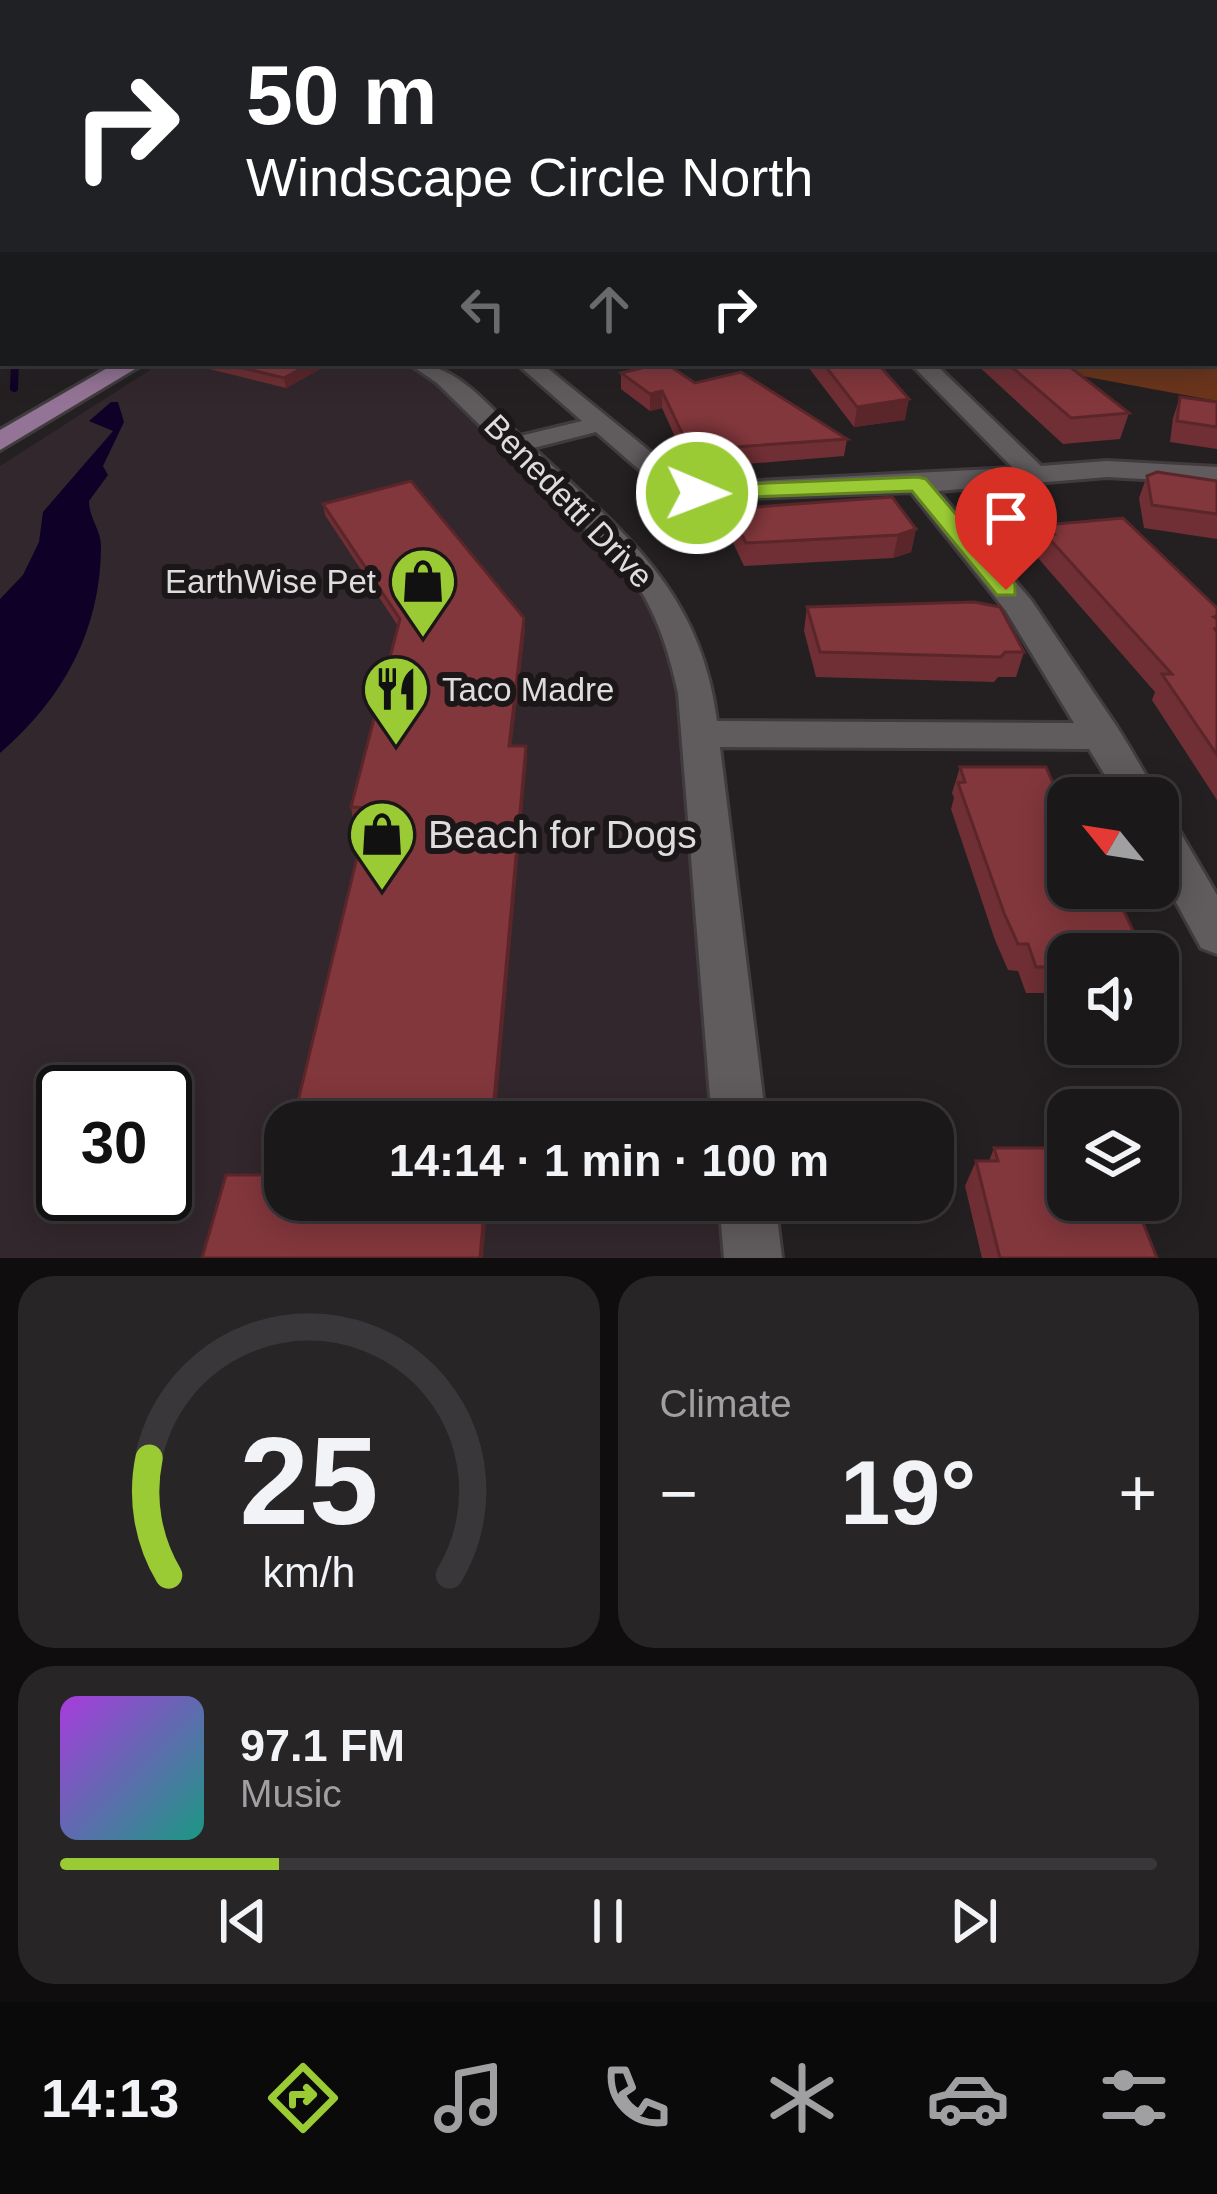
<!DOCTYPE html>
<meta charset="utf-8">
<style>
body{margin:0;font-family:Arial,sans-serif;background:#282527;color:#f1f3f6;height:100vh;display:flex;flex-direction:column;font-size:45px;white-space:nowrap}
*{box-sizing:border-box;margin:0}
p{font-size:39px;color:#a0a0a2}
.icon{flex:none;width:66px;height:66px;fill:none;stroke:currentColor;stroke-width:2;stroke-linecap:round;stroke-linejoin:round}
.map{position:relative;height:1258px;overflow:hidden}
.panel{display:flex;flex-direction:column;gap:18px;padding:18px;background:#0f0d0e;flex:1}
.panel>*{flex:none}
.banner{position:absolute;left:0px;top:0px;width:1218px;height:366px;box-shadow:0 6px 30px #0003,0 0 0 3px #393739;background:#202124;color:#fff;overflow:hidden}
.needle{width:78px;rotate:300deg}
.controls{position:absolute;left:1047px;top:777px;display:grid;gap:24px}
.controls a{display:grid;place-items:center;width:132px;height:132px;border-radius:24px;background:#1b181a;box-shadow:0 6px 30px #0003,0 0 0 3px #393739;font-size:60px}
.speed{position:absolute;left:36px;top:1065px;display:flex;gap:24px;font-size:60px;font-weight:700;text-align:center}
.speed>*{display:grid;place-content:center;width:156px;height:156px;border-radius:50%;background:#1b181a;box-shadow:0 6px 30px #0003,0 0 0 3px #393739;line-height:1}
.speed .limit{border:6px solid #111;border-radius:18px;background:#fff;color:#111}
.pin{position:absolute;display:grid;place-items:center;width:102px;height:102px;color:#fff;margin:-123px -51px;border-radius:50% 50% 50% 0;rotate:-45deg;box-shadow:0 0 12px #0007}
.pin .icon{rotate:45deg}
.me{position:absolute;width:132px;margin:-66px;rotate:91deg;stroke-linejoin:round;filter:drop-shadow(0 0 9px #0008)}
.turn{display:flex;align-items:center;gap:42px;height:252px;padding:0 48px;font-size:54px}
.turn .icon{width:156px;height:156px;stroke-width:2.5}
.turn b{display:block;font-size:84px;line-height:102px}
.lanes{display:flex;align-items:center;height:114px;padding:0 48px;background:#0003;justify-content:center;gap:60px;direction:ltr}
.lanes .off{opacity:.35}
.big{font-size:90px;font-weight:700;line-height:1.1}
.panel .card{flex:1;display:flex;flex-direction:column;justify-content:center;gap:18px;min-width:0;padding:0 42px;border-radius:36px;background:#282527}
.panel .dial{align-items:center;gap:0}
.dial svg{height:312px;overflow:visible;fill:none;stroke:#393739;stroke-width:7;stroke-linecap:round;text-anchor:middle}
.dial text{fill:#f1f3f6;stroke:none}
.song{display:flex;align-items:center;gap:36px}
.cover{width:144px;height:144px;border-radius:18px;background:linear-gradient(135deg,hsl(280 70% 55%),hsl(170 70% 35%))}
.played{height:12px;border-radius:6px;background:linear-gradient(90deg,#9acb34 20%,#393739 20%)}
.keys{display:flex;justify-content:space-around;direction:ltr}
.heat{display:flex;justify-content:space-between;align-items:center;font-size:66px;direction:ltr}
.panel .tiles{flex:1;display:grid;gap:18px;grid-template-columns:1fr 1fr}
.card:last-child{grid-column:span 2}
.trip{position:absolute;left:264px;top:1101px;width:690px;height:120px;border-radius:36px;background:#1b181a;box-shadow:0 6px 30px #0003,0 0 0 3px #393739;font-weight:700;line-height:120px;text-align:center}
.menu{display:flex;height:192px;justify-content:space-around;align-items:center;background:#0b0a0a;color:#a0a0a2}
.menu .icon{width:84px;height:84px}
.menu .active{color:#9acb34}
.menu b{font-size:54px;color:#f1f3f6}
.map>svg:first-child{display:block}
.built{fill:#32272c;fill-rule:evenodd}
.green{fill:#6b351b}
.water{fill:#0f0027}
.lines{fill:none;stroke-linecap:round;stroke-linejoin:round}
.stream-far1{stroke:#0f0027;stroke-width:6}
.stream{stroke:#0f0027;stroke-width:8}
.minor-casing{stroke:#403c3d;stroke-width:6}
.primary-casing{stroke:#403c3d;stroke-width:6}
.minor{fill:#605b5d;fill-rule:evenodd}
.primary{fill:#947496;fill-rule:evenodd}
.wall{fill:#702f34}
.shaded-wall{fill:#5b262a}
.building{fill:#82373c;stroke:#5b262a;stroke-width:3}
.route{fill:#9acb34;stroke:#648422;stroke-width:3}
.labels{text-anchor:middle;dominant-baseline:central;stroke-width:12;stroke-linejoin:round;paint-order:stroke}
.street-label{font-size:33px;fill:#dfdcdd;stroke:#1b1718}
.poi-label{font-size:33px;fill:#dfdcdd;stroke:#1b1718;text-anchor:end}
.near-poi-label{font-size:39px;fill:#dfdcdd;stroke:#1b1718;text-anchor:start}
</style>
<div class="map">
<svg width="1217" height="1258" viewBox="0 0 1217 1258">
<rect width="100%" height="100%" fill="#242022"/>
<!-- built -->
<path class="built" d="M 161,363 L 420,363 L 453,385 L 639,565 L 675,625 L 740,1122 L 285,1122 L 285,1200 L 748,1200 L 754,1258 L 0,1258 L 0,466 ZM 63,1092 L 165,1092 L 165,1194 L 63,1194 Z"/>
<!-- green -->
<polygon class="green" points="1217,245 1217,401 1012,363 1215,363"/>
<!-- water -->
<path class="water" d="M 111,402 L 118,402 L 124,422 L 103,466 L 108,475 L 89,501 C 89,518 101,530 101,546 C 101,630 63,699 0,753 L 0,599 L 23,575 L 39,542 L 43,512 L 113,431 L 89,421 Z"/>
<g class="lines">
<!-- stream-far1 -->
<polyline class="stream-far1" points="0,293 3,303"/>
<!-- stream -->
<polyline class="stream" points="14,388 15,363"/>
<!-- minor casing -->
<g class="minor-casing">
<g id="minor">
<path d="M 408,363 C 457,363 486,404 520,436 L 582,421 L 516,363 L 541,363 L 678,474 L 700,484 L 1013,468 L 910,363 L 934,363 L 1041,466 L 1107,461 L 1217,467 L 1217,483 L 1107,477 L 938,491 L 1031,600 L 1117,727 C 1131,749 1145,774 1159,798 L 1158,800 L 1119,798 L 1089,749 L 720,747 L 766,1122 L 712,1122 L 678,693 C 668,647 654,604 624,566 L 437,383 ZM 596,432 L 658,486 L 697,500 L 911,492 L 1006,611 L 1074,723 L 717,721 C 701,591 623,532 533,448 Z"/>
<polygon points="1158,815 1173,820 1217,895 1217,954 1201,948 1158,869"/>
<polygon points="719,1200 775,1200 782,1258 724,1258"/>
</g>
</g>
<!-- primary casing -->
<g class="primary-casing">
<polygon id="primary" points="116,363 145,363 0,450 0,430"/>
</g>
<!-- minor -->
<use href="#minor" class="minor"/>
<!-- primary -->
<use href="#primary" class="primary"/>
</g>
<!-- wall -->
<g class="wall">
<polygon points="207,363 331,363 286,388 209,369"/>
<polygon points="641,363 665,363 695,383 847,439 844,456 733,465 690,470 662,408 650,411 621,389 621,373 643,368"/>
<polygon points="805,363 877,363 905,420 854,427"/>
<polygon points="975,363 1065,363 1129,413 1120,439 1063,444"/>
<polygon points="1180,397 1217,402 1217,449 1170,442 1173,418"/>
<polygon points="1147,476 1217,481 1217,539 1144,528 1139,498"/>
<polygon points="323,504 525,630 511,746 526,746 527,759 366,820 353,820 351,807 398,626 325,515"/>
<polygon points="729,509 916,529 911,552 893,558 744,566 728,532"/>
<polygon points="1046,525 1217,608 1217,800 1152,700 1155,692 1038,558"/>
<polygon points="807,607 1024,652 1016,677 998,677 994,682 816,677 804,631"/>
<polygon points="960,767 1139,943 1135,951 1068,954 1068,993 1026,993 1018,971 1008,970 995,940 951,809 954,798 952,793"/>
<polygon points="994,1148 1157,1258 982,1258 965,1186 976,1161 989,1161"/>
</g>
<!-- shaded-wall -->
<g class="shaded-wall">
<polygon points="311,363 331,363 286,388 284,378"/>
<polygon points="662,391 662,408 650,411 650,394"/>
<polygon points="909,399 905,420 854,427 857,407"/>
<polygon points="735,447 733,465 690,470 691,452"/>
<polygon points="916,529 911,552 893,558 898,535"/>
<polygon points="524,618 525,630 510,759 509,746"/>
<polygon points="526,746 527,759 495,1122 492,1122"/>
<polygon points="485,1200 488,1200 483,1258 480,1258"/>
</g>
<!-- building -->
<g class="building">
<polygon points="223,363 311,363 284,378"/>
<polygon points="649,363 665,363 695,383 741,372 847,439 735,447 691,452 662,391 650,394 621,373 650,366"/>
<polygon points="823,363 877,363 909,399 857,407"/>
<polygon points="1007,363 1065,363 1129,413 1071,418"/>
<polygon points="1180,397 1217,402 1217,427 1177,421"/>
<polygon points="1157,472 1217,481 1217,514 1152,505 1147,476"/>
<polygon points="411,481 524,618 509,746 526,746 492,1122 293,1122 369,808 351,807 400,619 323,504"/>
<polygon points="892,497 916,529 898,535 746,543 729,509"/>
<polygon points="1123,518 1217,608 1217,616 1214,617 1217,619 1217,629 1215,629 1217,632 1217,755 1162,674 1172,674 1045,534 1054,534 1046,525"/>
<polygon points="974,602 1000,607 1024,652 1005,652 1001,657 820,652 807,607"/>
<polygon points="960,767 1046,767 1053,783 1066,788 1071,798 1068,798 1068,888 1113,888 1139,943 1131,943 1136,954 1068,954 1068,967 1036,967 1028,944 1018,944 1004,913 958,783 965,782"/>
<polygon points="994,1148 1068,1148 1068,1200 1134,1200 1157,1258 1000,1258 976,1161 998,1161"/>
<polygon points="285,1156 285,1200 485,1200 480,1258 202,1258 226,1175 280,1175"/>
</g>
<!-- sky -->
<linearGradient id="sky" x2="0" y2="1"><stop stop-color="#141213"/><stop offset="0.54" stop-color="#3f424f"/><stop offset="1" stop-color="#3f424f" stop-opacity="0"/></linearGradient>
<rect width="1217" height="386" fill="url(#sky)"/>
<!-- route -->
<polygon class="route" points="918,477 926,479 1015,584 1015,595 997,595 912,491 697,499 686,493 697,486"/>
<!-- icons -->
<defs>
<g id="shop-pin" transform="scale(3.45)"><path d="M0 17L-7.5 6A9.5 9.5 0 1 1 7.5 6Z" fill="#9acb34" stroke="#1b1718"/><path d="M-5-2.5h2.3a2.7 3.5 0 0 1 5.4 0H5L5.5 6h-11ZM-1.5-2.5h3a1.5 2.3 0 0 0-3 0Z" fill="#111"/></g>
<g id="restaurant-pin" transform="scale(3.45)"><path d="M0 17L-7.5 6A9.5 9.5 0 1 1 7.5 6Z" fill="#9acb34" stroke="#1b1718"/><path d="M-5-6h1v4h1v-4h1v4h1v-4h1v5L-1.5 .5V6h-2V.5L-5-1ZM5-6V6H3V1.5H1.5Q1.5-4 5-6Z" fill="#111"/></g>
</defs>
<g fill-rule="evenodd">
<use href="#shop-pin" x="423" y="581"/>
<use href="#restaurant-pin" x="396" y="689"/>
<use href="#shop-pin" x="382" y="834"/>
</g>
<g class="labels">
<!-- street labels -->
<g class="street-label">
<text transform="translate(569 501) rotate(46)">Benedetti Drive</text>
</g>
<!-- poi labels -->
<g class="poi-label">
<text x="376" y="581">EarthWise Pet</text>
<text x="442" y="689" text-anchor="start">Taco Madre</text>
</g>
<!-- near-poi labels -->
<g class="near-poi-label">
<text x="428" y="834">Beach for Dogs</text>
</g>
</g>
</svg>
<div class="controls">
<a><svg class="needle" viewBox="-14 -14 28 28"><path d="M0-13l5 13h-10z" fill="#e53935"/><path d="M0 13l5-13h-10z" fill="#a0a0a2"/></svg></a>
<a><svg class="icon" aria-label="sound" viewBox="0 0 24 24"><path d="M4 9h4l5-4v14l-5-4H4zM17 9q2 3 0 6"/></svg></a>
<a><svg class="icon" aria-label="layers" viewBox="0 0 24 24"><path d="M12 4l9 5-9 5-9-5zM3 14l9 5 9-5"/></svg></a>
</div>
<div class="speed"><div class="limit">30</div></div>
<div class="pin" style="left:1006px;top:590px;background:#d93025"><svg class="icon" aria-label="arrive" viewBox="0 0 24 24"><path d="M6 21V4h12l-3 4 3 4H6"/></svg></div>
<svg class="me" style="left:697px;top:493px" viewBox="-20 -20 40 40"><circle r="17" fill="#9acb34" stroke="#fff" stroke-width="3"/><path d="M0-11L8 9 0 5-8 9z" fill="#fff"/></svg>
<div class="trip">14:14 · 1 min · 100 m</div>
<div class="banner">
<div class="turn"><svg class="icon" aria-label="right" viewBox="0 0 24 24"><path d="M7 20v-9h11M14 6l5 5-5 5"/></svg><div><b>50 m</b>Windscape Circle North</div></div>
<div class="lanes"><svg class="icon off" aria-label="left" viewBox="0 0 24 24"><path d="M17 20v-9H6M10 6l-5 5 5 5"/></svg><svg class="icon off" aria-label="ahead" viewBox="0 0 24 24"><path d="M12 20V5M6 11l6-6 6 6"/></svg><svg class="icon" aria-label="right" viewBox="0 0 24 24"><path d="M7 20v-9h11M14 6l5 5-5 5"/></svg></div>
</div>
</div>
<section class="panel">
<div class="tiles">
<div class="card dial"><svg viewBox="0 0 100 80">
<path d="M14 69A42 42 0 1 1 86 69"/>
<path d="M14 69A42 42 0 0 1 9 39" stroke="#9acb34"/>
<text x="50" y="56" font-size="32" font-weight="700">25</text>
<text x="50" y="72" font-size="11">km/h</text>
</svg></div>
<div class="card"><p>Climate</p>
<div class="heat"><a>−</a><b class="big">19°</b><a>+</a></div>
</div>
<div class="card">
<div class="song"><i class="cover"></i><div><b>97.1 FM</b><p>Music</p></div></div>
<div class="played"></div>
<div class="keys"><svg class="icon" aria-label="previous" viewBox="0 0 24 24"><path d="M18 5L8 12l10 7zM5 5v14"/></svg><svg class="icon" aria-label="pause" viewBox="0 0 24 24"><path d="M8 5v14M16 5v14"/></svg><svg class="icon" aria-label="next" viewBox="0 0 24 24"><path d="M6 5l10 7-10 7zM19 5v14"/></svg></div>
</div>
</div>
</section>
<nav class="menu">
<b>14:13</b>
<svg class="icon active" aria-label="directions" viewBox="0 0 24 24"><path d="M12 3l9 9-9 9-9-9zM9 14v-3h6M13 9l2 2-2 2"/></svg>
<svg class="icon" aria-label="music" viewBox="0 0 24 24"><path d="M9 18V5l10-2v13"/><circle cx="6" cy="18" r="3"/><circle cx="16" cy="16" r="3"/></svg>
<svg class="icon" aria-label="phone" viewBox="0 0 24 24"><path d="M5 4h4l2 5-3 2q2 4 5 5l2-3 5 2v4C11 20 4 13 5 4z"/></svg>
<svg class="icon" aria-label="climate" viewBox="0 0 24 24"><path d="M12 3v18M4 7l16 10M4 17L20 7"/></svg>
<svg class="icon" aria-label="car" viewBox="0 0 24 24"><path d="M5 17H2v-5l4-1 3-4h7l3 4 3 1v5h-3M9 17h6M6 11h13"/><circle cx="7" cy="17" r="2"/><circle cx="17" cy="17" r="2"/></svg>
<svg class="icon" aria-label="filters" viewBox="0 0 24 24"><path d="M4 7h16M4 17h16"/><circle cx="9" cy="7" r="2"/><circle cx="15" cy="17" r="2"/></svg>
</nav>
